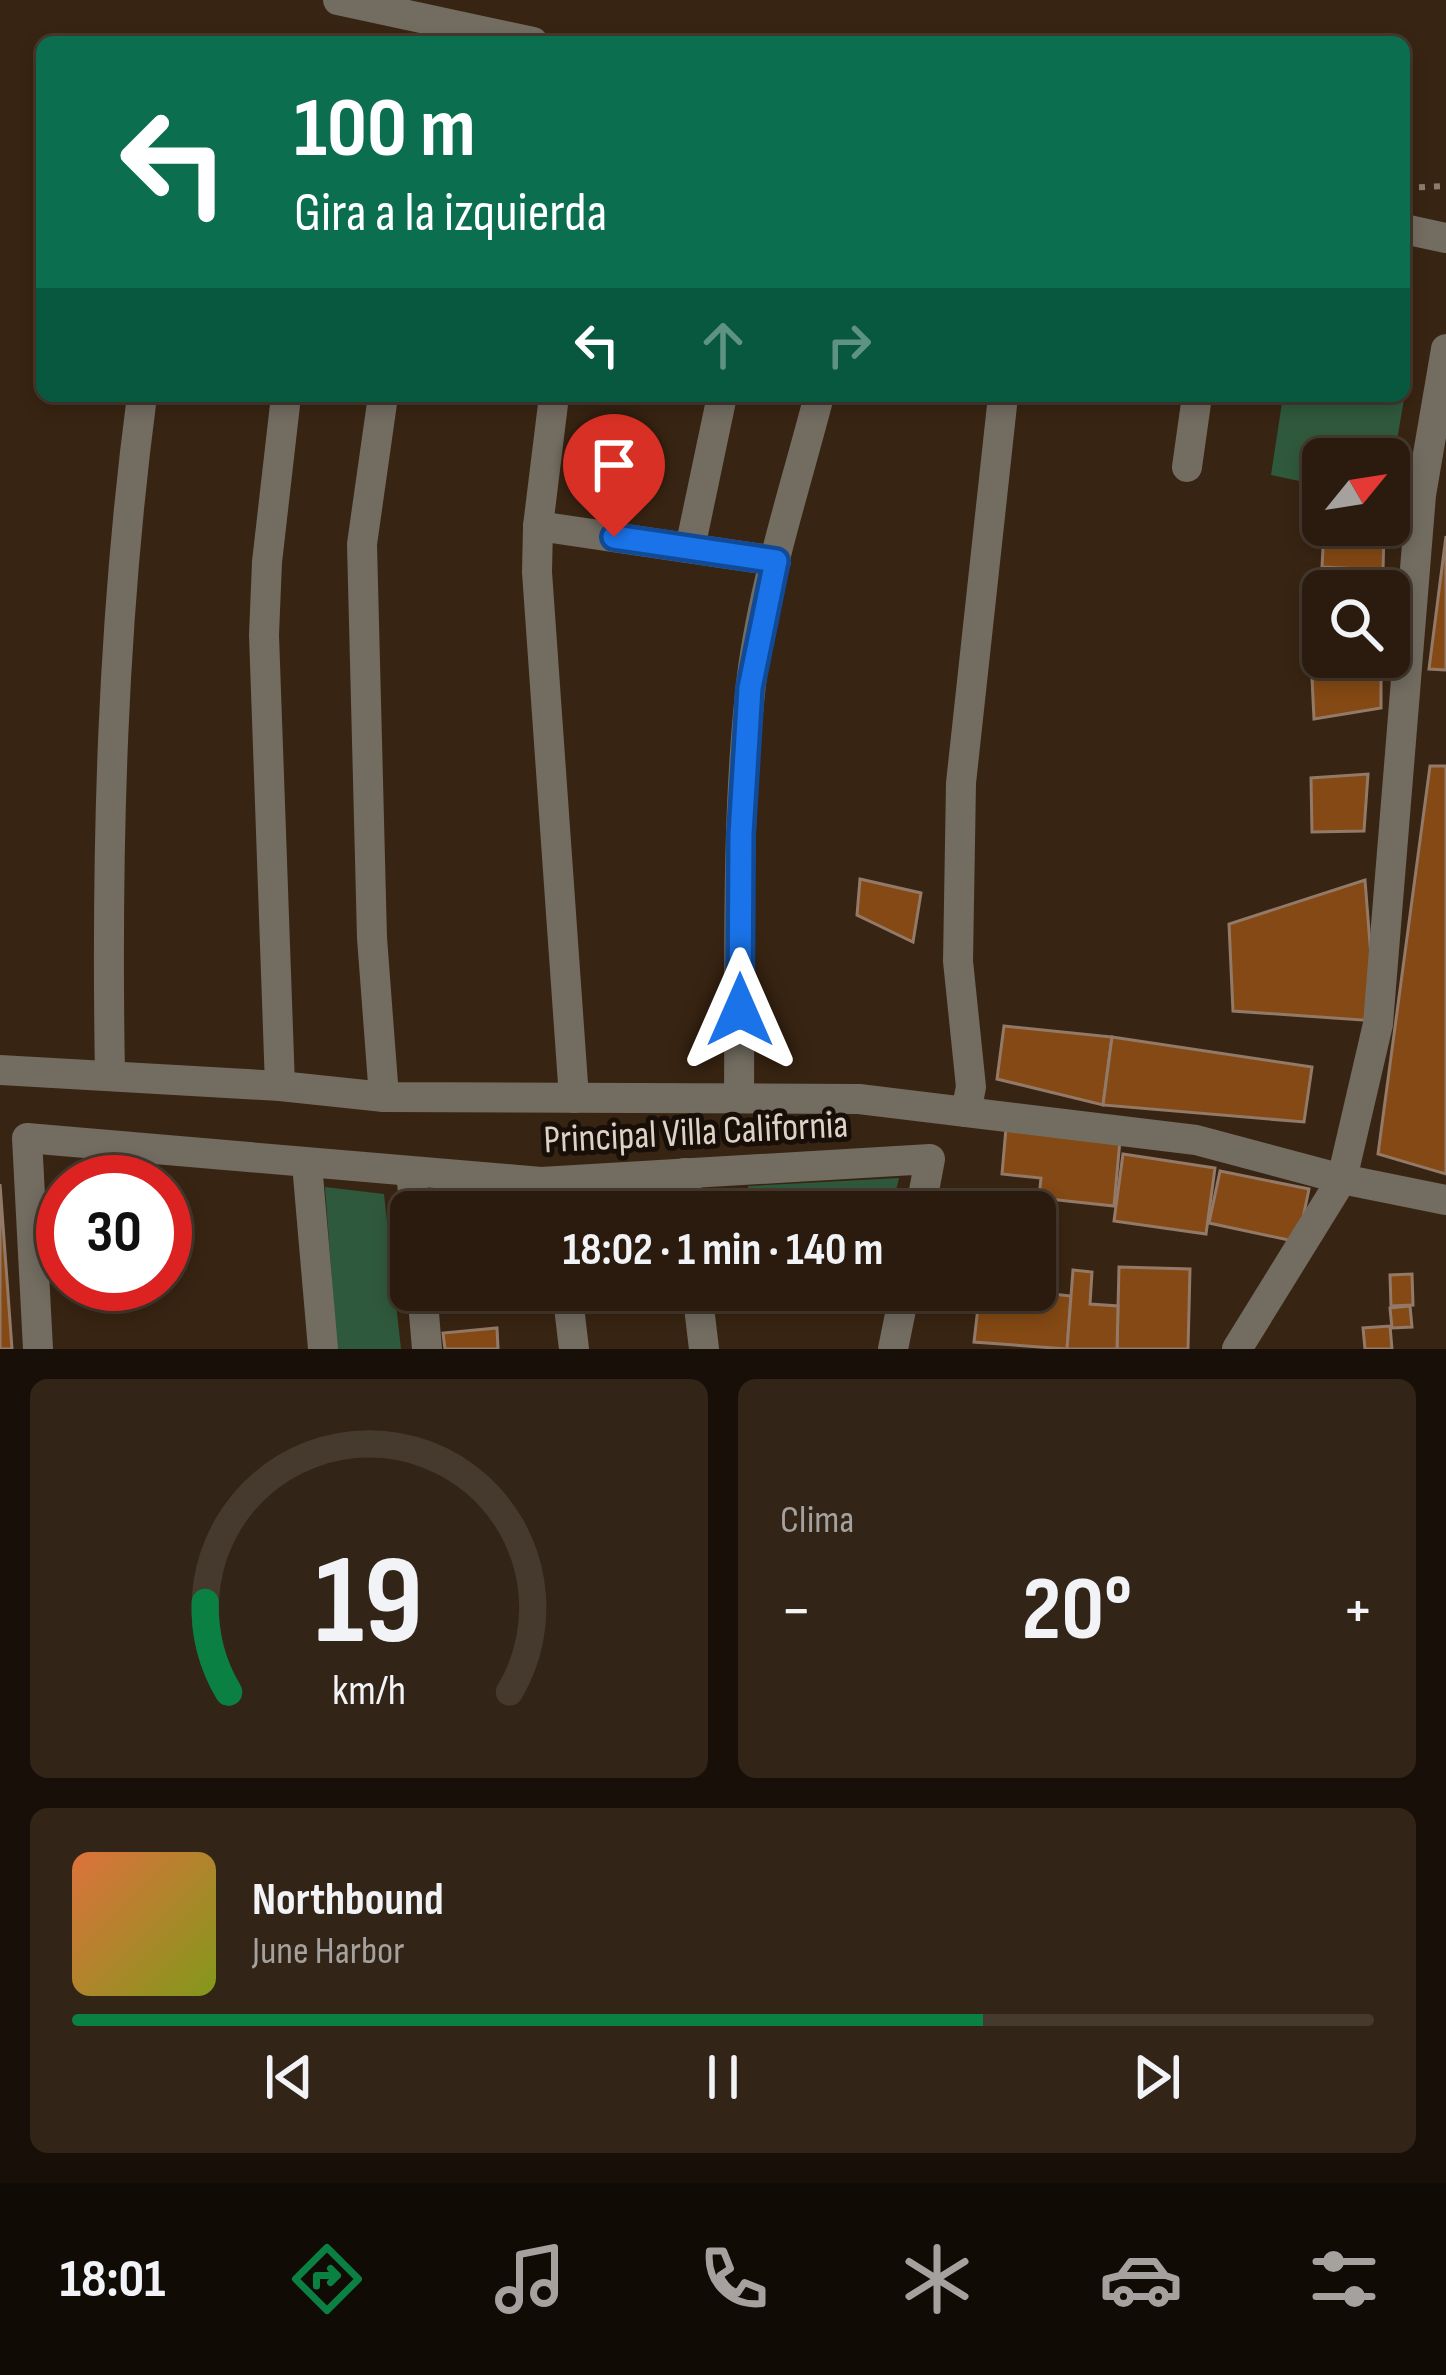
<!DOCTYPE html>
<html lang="es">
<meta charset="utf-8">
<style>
body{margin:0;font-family:"Sofia Sans Condensed",sans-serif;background:#322417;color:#f1f3f6;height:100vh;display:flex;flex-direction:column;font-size:45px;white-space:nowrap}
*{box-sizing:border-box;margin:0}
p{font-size:39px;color:#a5a19e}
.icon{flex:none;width:66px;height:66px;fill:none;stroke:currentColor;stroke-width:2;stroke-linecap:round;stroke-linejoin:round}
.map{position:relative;height:1349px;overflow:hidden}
.details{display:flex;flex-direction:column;gap:30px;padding:30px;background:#170f08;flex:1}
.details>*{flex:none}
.top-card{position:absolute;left:36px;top:36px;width:1374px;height:366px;border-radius:18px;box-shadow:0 6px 18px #0003,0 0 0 3px #46392e;background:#0b6e4f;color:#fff;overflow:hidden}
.needle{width:78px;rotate:60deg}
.tools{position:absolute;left:1302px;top:438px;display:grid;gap:24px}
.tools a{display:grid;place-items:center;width:108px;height:108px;border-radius:18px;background:#2a1b0e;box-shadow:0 6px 18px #0003,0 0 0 3px #46392e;font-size:60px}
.speed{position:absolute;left:36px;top:1155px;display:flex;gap:24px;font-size:60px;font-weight:700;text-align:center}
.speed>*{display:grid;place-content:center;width:156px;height:156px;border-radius:50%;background:#2a1b0e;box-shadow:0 6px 18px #0003,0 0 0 3px #46392e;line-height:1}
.speed .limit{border:18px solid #d22;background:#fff;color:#111}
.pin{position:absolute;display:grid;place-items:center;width:102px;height:102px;color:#fff;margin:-123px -51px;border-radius:50% 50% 50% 0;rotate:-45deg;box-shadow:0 0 12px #0007}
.pin .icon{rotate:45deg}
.me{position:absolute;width:132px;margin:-66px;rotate:0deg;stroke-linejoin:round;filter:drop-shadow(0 0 9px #0008)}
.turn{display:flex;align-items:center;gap:42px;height:252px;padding:0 60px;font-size:54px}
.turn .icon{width:156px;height:156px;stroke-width:2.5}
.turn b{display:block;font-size:84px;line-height:102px}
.lanes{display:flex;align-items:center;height:114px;padding:0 60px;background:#0003;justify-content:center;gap:60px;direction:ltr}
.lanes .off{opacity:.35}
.big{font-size:90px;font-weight:700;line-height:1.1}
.details .widget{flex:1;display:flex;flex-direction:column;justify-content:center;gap:18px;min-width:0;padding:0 42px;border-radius:18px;background:#322417}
.details .dial{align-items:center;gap:0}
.dial svg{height:312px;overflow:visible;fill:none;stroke:#46392e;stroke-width:7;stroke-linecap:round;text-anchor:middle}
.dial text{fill:#f1f3f6;stroke:none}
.song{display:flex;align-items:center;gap:36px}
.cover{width:144px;height:144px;border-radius:18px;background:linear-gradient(135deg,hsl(20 70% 55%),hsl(70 70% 35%))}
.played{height:12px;border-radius:6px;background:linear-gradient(90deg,#0b8043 70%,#46392e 70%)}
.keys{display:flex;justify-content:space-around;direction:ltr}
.heat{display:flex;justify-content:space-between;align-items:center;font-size:66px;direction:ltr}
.details .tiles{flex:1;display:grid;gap:30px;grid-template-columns:1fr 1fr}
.widget:last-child{grid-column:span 2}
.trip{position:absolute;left:390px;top:1191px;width:666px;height:120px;border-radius:18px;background:#2a1b0e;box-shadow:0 6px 18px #0003,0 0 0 3px #46392e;font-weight:700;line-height:120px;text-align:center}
.tab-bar{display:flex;height:192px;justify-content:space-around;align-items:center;background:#110b06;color:#a5a19e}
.tab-bar .icon{width:84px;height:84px}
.tab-bar .selected{color:#0b8043}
.tab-bar b{font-size:54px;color:#f1f3f6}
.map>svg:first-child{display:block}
.green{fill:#2f593c}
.building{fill:#844914;stroke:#937967;stroke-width:3}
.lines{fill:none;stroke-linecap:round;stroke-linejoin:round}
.path{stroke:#8d7c6e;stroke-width:6;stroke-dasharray:6 9;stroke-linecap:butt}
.minor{stroke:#726c61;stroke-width:30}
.route-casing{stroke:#114b97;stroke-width:30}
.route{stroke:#1a73e8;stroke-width:21}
.labels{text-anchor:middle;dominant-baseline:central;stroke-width:10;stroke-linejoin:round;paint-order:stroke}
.street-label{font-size:39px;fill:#ded1c6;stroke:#181008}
</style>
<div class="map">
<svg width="1446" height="1349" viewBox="0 0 1446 1349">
<rect width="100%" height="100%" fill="#382412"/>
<!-- green -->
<g class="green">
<polygon points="1404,370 1409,370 1389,487 1389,459 1323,459 1323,486 1271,475 1283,396 1404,396"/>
<polygon points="899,1178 891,1212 750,1212 748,1186"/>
<polygon points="325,1187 384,1194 401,1349 337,1349"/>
<polygon points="754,1290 875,1290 872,1303 756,1312"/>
</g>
<!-- building -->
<g class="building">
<polygon points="1324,529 1384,532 1383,570 1322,567"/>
<polygon points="1446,536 1446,670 1429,669"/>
<polygon points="1363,585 1363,591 1323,591 1323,623 1309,623 1317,588"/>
<polygon points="1381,672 1381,708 1314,719 1312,678"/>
<polygon points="1430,766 1446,766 1446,1174 1378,1154"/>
<polygon points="1368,774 1364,831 1312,832 1311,778"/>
<polygon points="860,879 921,893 913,942 857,915"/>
<polygon points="1365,880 1376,1021 1233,1011 1229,924"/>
<polygon points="1004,1026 1112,1037 1103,1105 997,1079"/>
<polygon points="1112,1037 1312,1067 1304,1122 1103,1105"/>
<polygon points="1006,1128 1120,1140 1114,1206 1039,1198 1041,1178 1002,1174"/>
<polygon points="1123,1154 1215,1168 1206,1234 1114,1221"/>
<polygon points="1220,1171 1309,1189 1298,1242 1209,1223"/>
<polygon points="0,1184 12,1349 0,1349"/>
<polygon points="1035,1267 1047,1269 1044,1293 1071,1296 1067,1349 974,1342 980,1290 1035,1290"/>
<polygon points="1119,1267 1190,1269 1188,1349 1117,1349"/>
<polygon points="1073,1270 1092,1272 1090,1304 1118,1306 1117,1349 1067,1349"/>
<polygon points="1412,1274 1413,1305 1391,1306 1390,1275"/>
<polygon points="1410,1306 1412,1327 1392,1328 1390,1308"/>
<polygon points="1390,1326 1392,1349 1365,1349 1363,1328"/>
<polygon points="497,1328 498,1349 445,1349 443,1333"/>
</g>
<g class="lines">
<!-- path -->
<polyline class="path" points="1404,188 1446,186"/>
<!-- minor -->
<g class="minor">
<polyline points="338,0 533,42"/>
<polyline points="1404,229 1446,238"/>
<polyline points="383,396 362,544 372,938 384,1097"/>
<polyline points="554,396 538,526 537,572 574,1098"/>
<polyline points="1187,467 1197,396"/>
<polyline points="538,526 776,561"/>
<polyline points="690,548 722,396"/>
<polyline points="0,1070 280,1086 384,1097 859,1099 1196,1140 1342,1179 1446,1200"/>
<path d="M 110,1076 C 106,849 112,622 142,396"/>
<polyline points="280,1086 264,635 267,562 286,396"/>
<path d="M 739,1098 C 740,963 736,827 750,693 C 760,593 794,493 819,396"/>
<polyline points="966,1112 971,1087 958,961 961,783 1003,396"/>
<polyline points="307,1164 323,1349"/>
<polyline points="411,1173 415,1212"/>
<polyline points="685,1173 689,1212"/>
<polyline points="422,1290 427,1349"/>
<polyline points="567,1290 574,1349"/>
<polyline points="697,1290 704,1349"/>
<polyline points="38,1349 27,1138 541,1182 930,1159 920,1212"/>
<polyline points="893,1349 905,1290"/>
<polyline points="1237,1349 1342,1179 1378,1024 1421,495 1446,349"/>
</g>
</g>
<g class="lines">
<!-- route casing -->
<g class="route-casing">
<polyline id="route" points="614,537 776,561 750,688 741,834 740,1010"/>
</g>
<!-- route -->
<use href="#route" class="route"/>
</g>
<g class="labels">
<!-- street labels -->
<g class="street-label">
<text transform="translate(696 1133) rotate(-3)">Principal Villa California</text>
</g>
</g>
</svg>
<div class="tools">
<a><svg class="needle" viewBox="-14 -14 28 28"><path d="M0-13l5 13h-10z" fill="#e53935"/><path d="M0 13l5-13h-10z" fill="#a5a19e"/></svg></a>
<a><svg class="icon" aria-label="search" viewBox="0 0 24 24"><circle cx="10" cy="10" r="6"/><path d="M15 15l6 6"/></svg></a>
</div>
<div class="speed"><div class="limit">30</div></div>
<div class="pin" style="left:614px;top:537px;background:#d93025"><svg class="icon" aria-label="arrive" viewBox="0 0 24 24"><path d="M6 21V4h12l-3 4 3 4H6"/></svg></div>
<svg class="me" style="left:740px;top:1010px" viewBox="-20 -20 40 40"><path d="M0-17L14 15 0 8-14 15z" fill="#1a73e8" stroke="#fff" stroke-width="4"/></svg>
<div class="trip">18:02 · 1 min · 140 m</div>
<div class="top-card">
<div class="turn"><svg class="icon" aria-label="left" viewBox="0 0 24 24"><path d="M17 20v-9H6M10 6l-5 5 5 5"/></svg><div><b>100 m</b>Gira a la izquierda</div></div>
<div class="lanes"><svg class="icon" aria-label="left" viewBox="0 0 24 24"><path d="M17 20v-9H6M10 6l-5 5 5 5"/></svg><svg class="icon off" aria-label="ahead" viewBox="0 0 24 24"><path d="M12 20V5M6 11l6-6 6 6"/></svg><svg class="icon off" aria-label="right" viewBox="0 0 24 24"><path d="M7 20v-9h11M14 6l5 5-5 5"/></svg></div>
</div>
</div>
<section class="details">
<div class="tiles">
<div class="widget dial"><svg viewBox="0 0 100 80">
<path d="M14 69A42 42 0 1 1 86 69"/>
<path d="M14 69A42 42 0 0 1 8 46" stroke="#0b8043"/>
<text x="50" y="56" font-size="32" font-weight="700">19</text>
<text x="50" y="72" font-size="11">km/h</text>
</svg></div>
<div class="widget"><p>Clima</p>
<div class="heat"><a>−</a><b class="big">20°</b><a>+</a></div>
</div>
<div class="widget">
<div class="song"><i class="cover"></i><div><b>Northbound</b><p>June Harbor</p></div></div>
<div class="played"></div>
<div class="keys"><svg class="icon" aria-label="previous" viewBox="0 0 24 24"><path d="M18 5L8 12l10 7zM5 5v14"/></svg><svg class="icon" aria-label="pause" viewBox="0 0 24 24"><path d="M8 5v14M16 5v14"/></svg><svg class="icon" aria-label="next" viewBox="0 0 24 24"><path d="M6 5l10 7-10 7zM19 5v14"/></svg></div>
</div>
</div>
</section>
<nav class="tab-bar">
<b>18:01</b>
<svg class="icon selected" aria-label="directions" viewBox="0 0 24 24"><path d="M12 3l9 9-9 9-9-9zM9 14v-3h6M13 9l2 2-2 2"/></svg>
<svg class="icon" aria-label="music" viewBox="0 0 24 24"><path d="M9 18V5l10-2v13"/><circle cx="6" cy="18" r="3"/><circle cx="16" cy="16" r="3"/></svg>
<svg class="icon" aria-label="phone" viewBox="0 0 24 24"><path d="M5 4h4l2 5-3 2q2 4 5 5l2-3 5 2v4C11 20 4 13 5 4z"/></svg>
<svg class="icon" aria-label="climate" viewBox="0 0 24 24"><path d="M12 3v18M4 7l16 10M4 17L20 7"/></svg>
<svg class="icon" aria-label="car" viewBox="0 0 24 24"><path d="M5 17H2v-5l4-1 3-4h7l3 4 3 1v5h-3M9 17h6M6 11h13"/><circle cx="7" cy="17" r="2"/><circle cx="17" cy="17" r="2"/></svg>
<svg class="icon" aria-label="filters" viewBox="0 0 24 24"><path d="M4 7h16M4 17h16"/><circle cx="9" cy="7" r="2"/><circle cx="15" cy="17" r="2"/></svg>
</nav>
